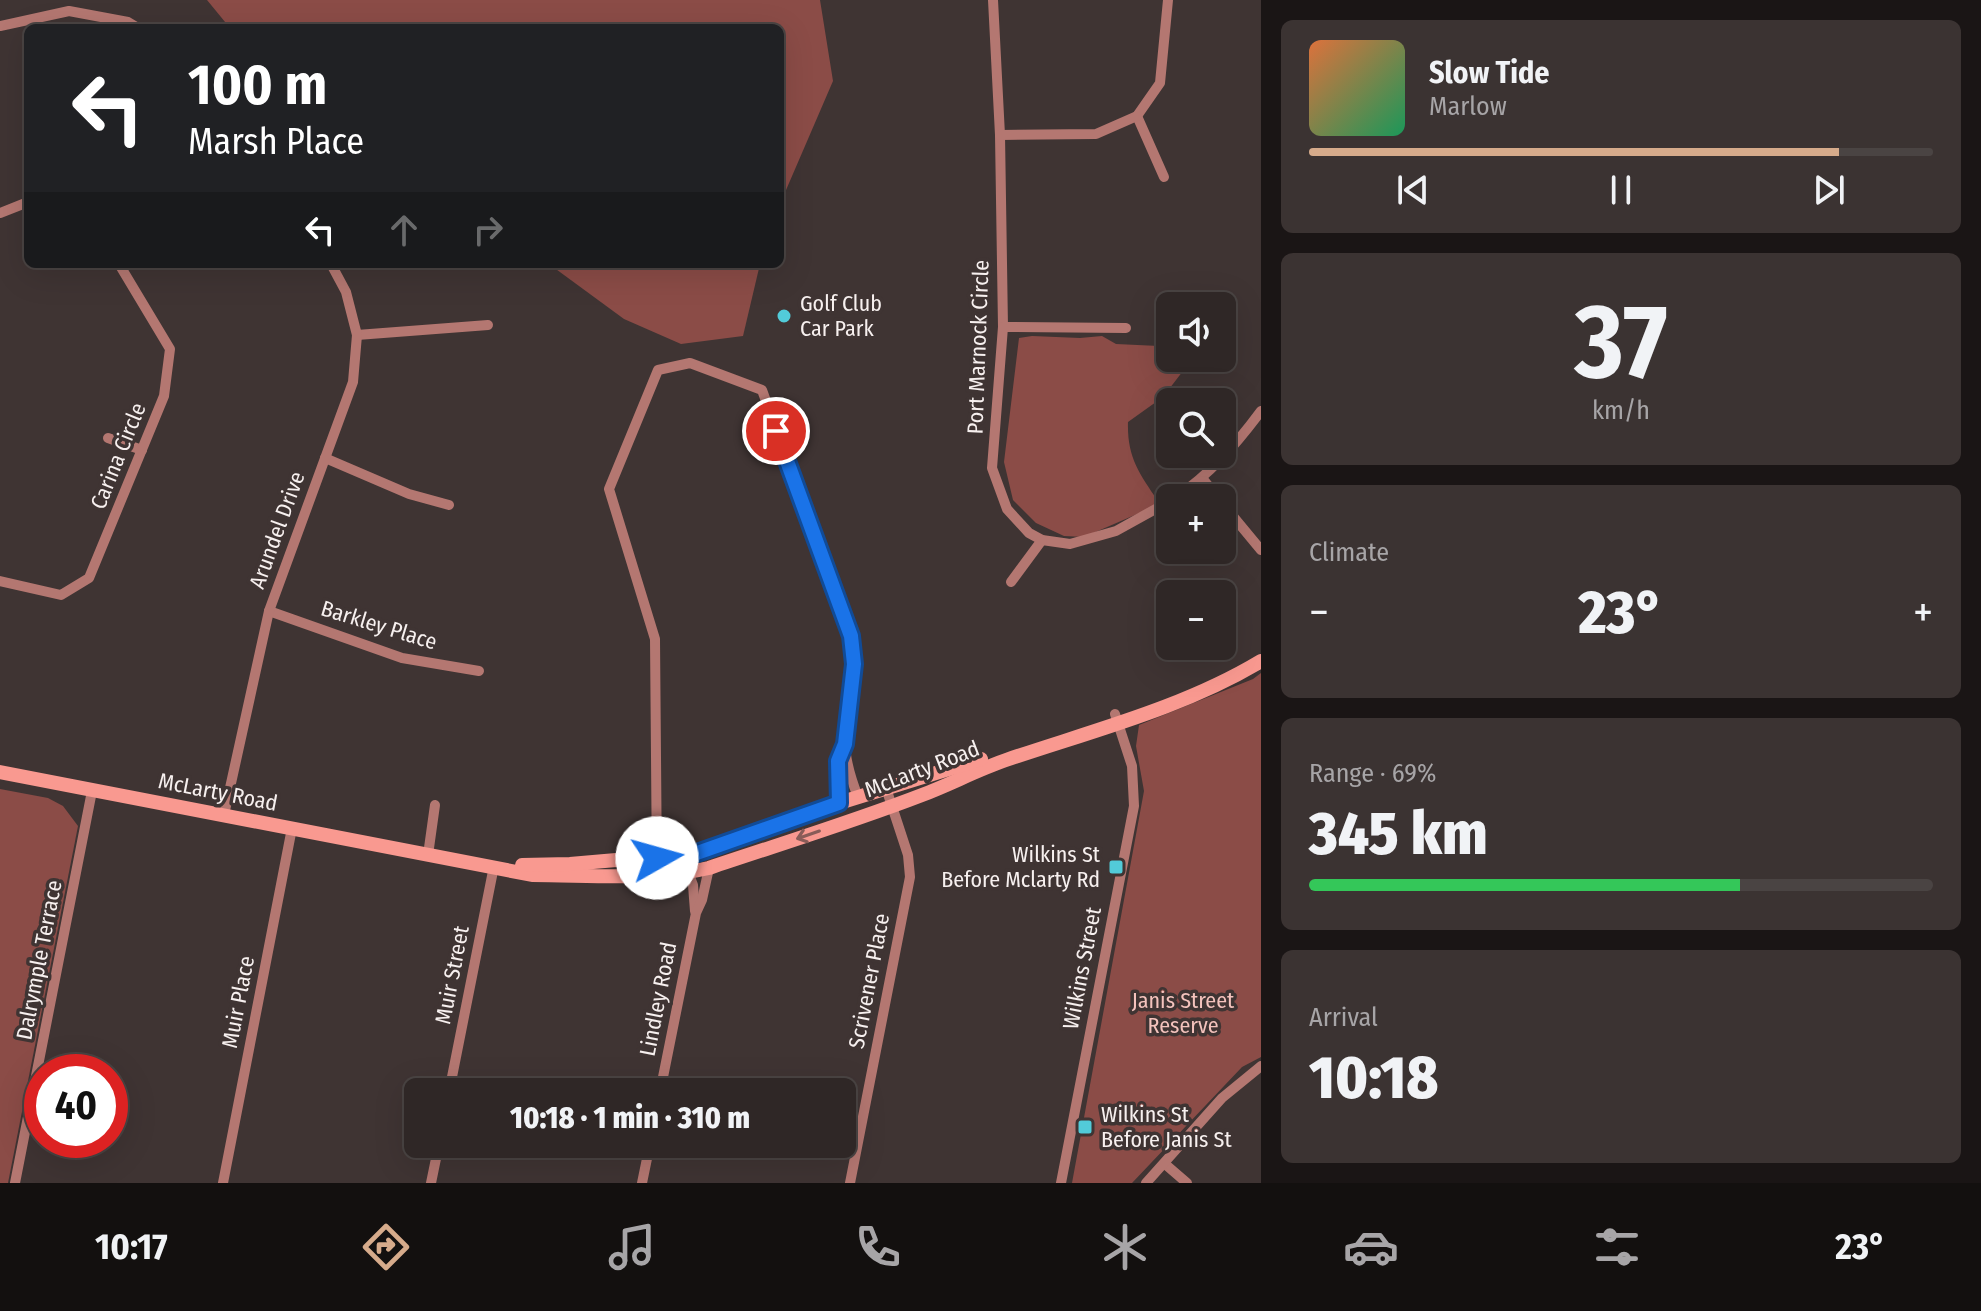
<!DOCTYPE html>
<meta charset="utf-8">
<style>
body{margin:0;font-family:"Fira Sans Condensed",sans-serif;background:#3b3332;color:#f1f3f6;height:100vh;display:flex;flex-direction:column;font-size:30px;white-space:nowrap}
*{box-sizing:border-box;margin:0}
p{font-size:26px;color:#a7a5a7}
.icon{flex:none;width:44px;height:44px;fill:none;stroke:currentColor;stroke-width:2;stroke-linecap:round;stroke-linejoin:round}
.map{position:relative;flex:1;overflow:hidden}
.panel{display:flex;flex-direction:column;gap:20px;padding:20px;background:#1a1515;width:720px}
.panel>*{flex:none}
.guide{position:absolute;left:24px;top:24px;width:760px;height:244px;border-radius:12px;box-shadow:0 8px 32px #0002,0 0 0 2px #4a4443;background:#202124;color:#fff;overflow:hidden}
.controls{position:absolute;left:1156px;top:292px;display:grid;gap:16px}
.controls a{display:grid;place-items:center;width:80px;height:80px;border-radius:12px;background:#2f2726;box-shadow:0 8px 32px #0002,0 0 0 2px #4a4443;font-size:40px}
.speed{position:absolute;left:24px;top:1054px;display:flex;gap:16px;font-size:40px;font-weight:700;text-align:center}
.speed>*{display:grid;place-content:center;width:104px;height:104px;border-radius:50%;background:#2f2726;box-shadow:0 8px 32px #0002,0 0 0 2px #4a4443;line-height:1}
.speed .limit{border:12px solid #d22;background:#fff;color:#111}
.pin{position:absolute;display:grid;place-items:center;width:68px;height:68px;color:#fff;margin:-34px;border:4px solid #fff;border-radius:50%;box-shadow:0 2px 8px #0007}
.me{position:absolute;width:88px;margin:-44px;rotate:83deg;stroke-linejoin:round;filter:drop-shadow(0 0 6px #0008)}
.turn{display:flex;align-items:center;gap:28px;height:168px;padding:0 32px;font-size:36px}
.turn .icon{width:104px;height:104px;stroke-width:2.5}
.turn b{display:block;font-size:56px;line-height:68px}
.lanes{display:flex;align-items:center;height:76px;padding:0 32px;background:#0003;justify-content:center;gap:40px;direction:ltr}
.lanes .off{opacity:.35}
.big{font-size:60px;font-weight:800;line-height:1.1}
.panel .widget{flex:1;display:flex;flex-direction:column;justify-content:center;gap:12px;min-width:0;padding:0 28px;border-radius:12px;background:#3b3332}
.panel .dial{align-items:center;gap:0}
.dial b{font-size:104px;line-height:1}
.song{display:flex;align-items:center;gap:24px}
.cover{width:96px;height:96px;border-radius:12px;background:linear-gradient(135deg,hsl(20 70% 55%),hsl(150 70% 35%))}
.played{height:8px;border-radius:4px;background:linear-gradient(90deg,#d6ab8b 85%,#4a4443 85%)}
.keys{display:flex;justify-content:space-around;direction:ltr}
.heat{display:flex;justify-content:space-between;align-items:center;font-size:44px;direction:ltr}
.charge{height:12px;border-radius:6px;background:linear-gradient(90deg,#34c759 69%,#4a4443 0)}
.trip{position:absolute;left:404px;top:1078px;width:452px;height:80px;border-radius:12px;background:#2f2726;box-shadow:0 8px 32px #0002,0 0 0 2px #4a4443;font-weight:800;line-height:80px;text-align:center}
.menu{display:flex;height:128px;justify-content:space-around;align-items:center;background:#13100f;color:#a7a5a7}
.menu .icon{width:56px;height:56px}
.menu .current{color:#d6ab8b}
.menu b{font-size:36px;color:#f1f3f6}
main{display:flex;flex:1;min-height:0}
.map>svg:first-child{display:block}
.green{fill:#8b4c47}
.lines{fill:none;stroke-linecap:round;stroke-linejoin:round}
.street{stroke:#b47771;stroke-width:10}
.secondary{stroke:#f99990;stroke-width:14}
.oneway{stroke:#895c58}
.route-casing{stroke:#114b97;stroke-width:20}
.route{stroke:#1a73e8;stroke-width:14}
.poi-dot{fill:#52cbd9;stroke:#3f3433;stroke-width:3}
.labels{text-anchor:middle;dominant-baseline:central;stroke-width:7;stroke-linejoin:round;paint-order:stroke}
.poi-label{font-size:22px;fill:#f7f0ef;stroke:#3f3433;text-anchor:start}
.street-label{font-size:22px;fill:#f7f0ef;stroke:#3f3433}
.park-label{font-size:22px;fill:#f4c3bd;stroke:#3f3433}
</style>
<main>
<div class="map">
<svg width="1261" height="1183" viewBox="0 0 1261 1183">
<rect width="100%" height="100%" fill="#3f3433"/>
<!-- green -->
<g class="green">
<polygon points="207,0 820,0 833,81 780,204 780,28 230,28"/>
<polygon points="549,264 760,264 743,336 681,344 624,319"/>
<path d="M 1032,336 L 1080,338 L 1102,336 L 1116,344 L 1159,346 L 1170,354 L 1170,358 L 1175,358 L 1186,367 L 1163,397 L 1128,422 C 1127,457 1139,473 1158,501 L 1151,508 L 1084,537 L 1064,536 L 1036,523 L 1013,500 L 1004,462 L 1019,338 Z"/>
<polygon points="1261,673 1261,1057 1242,1067 1132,1183 1072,1183 1144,791 1136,746 1139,725 1253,679"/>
<polygon points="0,789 48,798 63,806 78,826 8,1183 0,1183"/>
</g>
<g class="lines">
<!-- street -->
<g class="street">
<polyline points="993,0 1000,135 1003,327 992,468 1007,509 1029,533 1042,540 1070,544 1116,531 1170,501"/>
<polyline points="0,26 69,11 128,22 138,28"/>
<polyline points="1137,116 1164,177"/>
<polyline points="1000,135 1096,134 1137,116 1160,83 1168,0"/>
<polyline points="0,213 28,202"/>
<polyline points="1003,327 1126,328"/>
<polyline points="357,335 488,325"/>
<polyline points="108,438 142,450"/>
<polyline points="325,458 409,494 449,505"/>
<polyline points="1203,479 1218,498"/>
<path d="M 1175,498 C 1210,474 1235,446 1261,411"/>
<polyline points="1222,503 1261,550"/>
<polyline points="0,581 61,595 89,578 164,396 170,349 119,264"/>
<polyline points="1011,582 1042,540"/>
<polyline points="269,611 402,658 479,671"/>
<polyline points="839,803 838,761 844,746"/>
<polyline points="224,815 269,611 353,382 357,335 346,292 331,264"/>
<polyline points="428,855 435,805"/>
<polyline points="688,872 693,885 695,911"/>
<path d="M 657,874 L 655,639 L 609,489 L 658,370 L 690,363 L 762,390 L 851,636 C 855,672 846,706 845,742 C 845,761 851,779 858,797"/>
<polyline points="449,1092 494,866"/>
<polyline points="660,1092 696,913 702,900 709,868"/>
<polyline points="1165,1164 1187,1183"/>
<polyline points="15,1183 92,791"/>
<polyline points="223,1183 292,828"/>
<polyline points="431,1183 439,1144"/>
<polyline points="642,1183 650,1144"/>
<polyline points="850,1183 910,877 908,855 886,788"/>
<polyline points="1061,1183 1134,806 1132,766 1115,714"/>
<polyline points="1146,1183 1222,1098 1261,1066"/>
</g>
<!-- secondary -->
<g class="secondary">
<path d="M 0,772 L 532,875 C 590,875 652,881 709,868 C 780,844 852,822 922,795 C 951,784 977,770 1006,760 C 1091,731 1183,708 1261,661"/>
<polyline points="522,865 570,864 697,853 839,803 981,759"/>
</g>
</g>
<!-- one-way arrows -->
<defs><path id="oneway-shaft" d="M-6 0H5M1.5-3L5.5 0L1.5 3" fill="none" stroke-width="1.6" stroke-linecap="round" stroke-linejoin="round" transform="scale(2)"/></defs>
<use class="oneway" href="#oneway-shaft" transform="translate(808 835) rotate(161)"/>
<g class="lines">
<!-- route casing -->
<g class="route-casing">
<polyline id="route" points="657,858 697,853 839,803 838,761 845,744 854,664 851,636 776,431"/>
</g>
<!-- route -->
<use href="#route" class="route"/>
</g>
<!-- markers -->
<g class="poi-dot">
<circle cx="784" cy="316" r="8"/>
<rect x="1108" y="859" width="16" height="16" rx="4"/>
<rect x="1077" y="1119" width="16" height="16" rx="4"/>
</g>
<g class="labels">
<!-- poi labels -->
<g class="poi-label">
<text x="800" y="303">Golf Club<tspan x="800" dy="25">Car Park</tspan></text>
<text x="1100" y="854" text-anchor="end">Wilkins St<tspan x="1100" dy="25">Before Mclarty Rd</tspan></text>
<text x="1101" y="1114">Wilkins St<tspan x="1101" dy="25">Before Janis St</tspan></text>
</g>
<!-- street labels -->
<g class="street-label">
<text transform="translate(978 347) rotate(-88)">Port Marnock Circle</text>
<text transform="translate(118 456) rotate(-68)">Carina Circle</text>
<text transform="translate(277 530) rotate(-70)">Arundel Drive</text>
<text transform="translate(379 625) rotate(17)">Barkley Place</text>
<text transform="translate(922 769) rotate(-21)">McLarty Road</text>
<text transform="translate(218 792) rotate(11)">McLarty Road</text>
<text transform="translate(39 960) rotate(-79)">Dalrymple Terrace</text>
<text transform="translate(1082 968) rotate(-79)">Wilkins Street</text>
<text transform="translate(452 975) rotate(-79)">Muir Street</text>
<text transform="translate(869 981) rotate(-79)">Scrivener Place</text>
<text transform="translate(658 999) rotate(-79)">Lindley Road</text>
<text transform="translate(238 1002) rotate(-79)">Muir Place</text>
</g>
<!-- park labels -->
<g class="park-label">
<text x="1183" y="1000">Janis Street<tspan x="1183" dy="25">Reserve</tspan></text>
</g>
</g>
</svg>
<div class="controls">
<a><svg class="icon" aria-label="sound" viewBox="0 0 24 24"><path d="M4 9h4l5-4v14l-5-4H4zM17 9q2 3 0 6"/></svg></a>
<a><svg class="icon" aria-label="search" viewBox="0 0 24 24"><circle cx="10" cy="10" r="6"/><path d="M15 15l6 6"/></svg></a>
<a>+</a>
<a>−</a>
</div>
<div class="speed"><div class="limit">40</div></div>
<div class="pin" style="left:776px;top:431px;background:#d93025"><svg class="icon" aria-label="arrive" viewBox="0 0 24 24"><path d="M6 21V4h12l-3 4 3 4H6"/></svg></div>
<svg class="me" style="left:657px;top:858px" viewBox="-20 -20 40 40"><circle r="19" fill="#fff"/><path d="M0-13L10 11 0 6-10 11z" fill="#1a73e8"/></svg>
<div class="trip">10:18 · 1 min · 310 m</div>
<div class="guide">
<div class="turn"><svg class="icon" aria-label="left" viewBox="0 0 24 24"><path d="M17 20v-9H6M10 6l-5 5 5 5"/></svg><div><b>100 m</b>Marsh Place</div></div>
<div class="lanes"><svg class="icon" aria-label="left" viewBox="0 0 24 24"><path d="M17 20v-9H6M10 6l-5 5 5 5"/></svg><svg class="icon off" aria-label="ahead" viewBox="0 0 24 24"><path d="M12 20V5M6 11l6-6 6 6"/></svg><svg class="icon off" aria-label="right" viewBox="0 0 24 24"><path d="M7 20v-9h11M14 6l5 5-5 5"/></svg></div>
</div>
</div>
<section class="panel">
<div class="widget">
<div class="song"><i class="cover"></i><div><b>Slow Tide</b><p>Marlow</p></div></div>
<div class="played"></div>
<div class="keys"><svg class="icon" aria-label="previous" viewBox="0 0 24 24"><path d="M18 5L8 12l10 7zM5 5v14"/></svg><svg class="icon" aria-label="pause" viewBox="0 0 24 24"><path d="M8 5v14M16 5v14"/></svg><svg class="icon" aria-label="next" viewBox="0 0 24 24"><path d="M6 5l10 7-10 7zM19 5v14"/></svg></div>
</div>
<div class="widget dial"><b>37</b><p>km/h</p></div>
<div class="widget"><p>Climate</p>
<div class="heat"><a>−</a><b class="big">23°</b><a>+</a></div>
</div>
<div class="widget"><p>Range · 69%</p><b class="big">345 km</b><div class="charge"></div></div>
<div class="widget"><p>Arrival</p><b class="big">10:18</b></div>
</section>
</main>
<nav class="menu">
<b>10:17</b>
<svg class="icon current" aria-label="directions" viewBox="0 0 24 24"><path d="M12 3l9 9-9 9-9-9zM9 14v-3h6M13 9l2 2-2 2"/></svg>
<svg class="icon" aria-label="music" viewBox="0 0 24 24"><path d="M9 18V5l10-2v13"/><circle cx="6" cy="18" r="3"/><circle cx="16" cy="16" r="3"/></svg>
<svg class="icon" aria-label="phone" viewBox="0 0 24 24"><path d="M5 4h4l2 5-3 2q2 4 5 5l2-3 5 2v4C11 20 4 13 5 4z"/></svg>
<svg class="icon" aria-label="climate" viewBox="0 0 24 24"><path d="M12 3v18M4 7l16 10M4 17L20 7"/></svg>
<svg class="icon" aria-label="car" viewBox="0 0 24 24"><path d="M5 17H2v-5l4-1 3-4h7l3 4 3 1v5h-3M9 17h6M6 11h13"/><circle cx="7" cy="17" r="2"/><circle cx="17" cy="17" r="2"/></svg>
<svg class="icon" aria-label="filters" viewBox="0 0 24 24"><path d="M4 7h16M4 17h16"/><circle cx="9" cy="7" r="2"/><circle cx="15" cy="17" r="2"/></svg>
<b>23°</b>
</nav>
